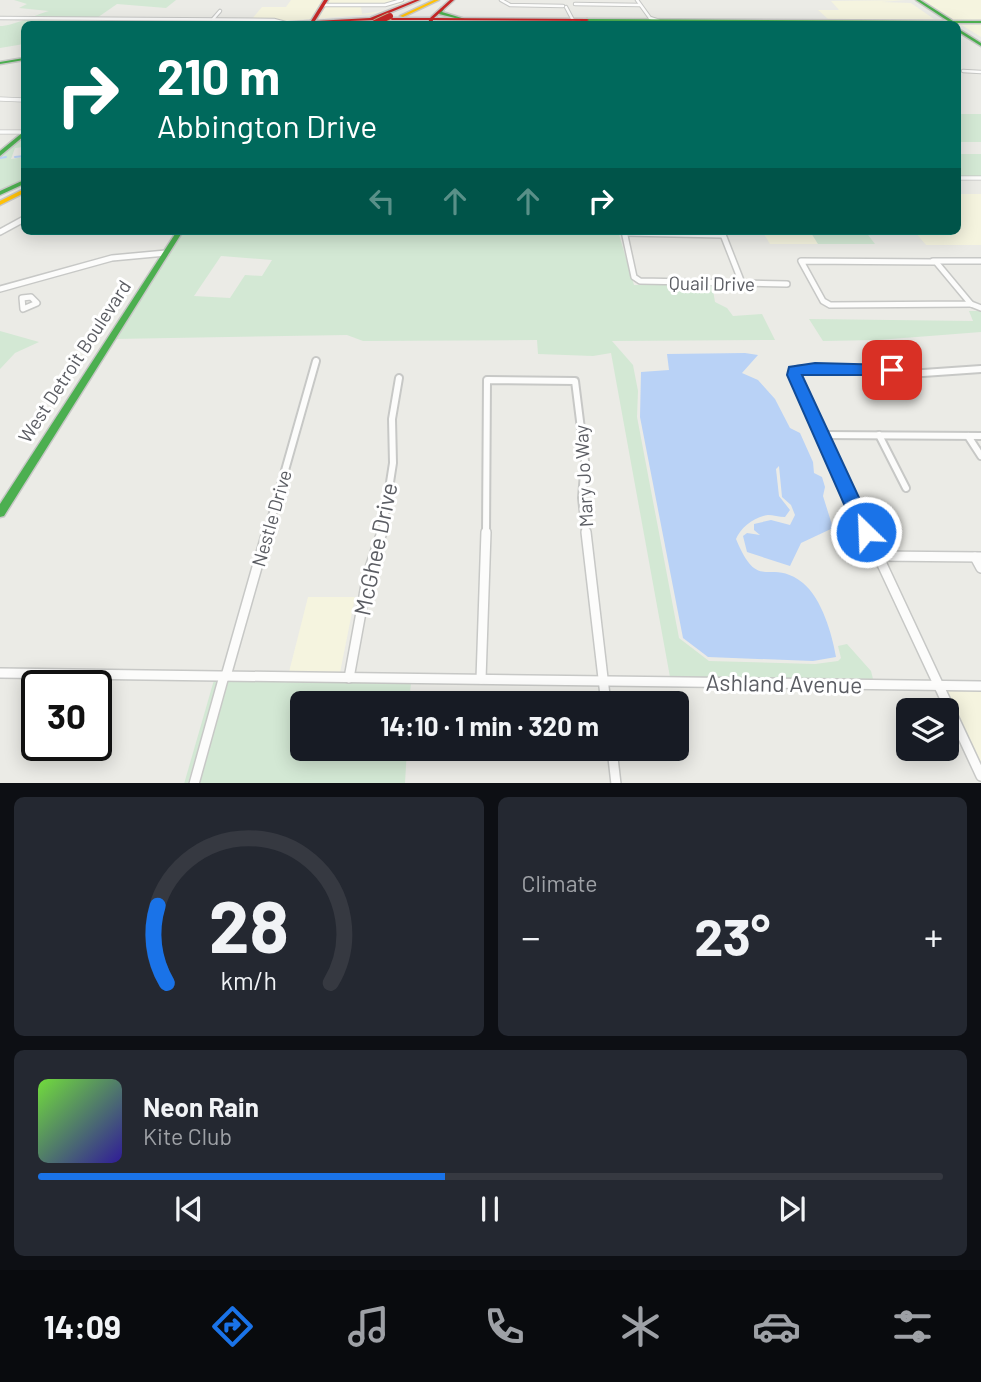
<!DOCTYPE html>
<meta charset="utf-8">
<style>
body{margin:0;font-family:Barlow,sans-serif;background:#242831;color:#f1f3f6;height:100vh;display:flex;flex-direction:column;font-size:26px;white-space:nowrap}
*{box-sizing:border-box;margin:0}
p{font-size:23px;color:#9ea1a6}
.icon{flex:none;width:38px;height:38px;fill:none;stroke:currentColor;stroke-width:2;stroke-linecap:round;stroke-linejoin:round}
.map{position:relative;height:783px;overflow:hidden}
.side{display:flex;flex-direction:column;gap:14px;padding:14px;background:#0d0f14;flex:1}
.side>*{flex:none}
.top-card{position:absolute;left:21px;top:21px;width:940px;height:214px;border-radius:10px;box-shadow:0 4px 18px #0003;background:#00695c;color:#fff;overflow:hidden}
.tools{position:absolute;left:896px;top:698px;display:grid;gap:14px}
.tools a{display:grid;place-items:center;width:63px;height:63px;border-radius:10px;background:#171b24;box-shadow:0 4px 18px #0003;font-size:35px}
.speed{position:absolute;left:21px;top:670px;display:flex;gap:14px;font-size:35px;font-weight:700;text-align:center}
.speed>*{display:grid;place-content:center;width:91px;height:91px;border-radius:50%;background:#171b24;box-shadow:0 4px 18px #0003;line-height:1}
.speed .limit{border:4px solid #111;border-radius:10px;background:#fff;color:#111}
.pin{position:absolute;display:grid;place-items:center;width:60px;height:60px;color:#fff;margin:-30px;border-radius:14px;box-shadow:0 4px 10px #0006}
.me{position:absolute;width:77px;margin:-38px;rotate:336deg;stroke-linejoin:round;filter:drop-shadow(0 0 5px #0008)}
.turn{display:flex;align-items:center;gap:24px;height:147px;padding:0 21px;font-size:32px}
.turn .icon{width:91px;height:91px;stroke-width:2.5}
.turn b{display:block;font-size:49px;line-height:60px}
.lanes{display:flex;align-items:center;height:66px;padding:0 21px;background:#0003;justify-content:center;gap:35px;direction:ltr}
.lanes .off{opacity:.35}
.big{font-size:52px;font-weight:700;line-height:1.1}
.side .widget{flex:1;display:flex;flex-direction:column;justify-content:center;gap:10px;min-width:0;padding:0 24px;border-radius:10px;background:#242831}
.side .dial{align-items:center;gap:0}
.dial svg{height:182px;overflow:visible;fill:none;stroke:#363941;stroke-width:7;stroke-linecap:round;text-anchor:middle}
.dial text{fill:#f1f3f6;stroke:none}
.song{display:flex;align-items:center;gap:21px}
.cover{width:84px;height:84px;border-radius:10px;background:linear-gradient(135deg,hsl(100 70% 55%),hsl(250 70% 35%))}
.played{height:7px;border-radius:4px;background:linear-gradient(90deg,#1a73e8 45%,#363941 45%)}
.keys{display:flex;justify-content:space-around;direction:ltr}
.heat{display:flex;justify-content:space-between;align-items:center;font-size:38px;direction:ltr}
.side .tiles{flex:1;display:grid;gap:14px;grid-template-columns:1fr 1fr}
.widget:last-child{grid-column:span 2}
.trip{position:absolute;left:290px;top:691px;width:399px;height:70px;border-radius:10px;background:#171b24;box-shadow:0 4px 18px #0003;font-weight:700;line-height:70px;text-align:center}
.menu{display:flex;height:112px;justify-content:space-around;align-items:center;background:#090b0e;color:#9ea1a6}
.menu .icon{width:49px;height:49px}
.menu .active{color:#1a73e8}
.menu b{font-size:32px;color:#f1f3f6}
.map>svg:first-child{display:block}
.commercial{fill:#f5f4df}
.green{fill:#d3e8d4;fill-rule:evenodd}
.water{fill:#b9d2f6}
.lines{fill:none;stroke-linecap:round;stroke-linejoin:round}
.stream{stroke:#b9d2f6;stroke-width:2}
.street-far4-casing{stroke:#c7c8c6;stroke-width:4.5}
.street-far3-casing{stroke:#c7c8c6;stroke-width:5}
.street-far2-casing{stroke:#c7c8c6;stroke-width:8}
.street-far1-casing{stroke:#c7c8c6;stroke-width:10}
.street-casing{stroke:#c7c8c6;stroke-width:12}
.fast-casing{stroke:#c8c8c7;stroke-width:3}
.slow-casing{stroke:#c8c8c7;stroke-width:3}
.jam-casing{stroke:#c8c8c7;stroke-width:3}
.street-far4{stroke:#fcfcfb;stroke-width:2.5}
.street-far3{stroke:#fcfcfb;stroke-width:3.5}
.street-far2{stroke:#fcfcfb;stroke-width:5}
.street-far1{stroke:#fcfcfb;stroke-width:6}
.street{stroke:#fcfcfb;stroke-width:9}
.fast{fill:#4caf50;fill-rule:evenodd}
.slow{fill:#ffc107;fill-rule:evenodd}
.jam{fill:#c62828;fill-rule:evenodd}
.jam-bridge-casing{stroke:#c2bc94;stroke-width:8;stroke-linecap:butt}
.jam-bridge{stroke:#c62828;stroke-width:6}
.route{fill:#1a73e8;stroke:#114b97;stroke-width:2}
.labels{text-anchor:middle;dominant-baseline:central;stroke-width:6;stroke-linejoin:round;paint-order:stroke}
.street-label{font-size:19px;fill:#5b5d63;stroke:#fff}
.near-street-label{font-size:23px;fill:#5b5d63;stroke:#fff}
</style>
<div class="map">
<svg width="981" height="784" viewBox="0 0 981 784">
<rect width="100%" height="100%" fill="#ebebe6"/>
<!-- commercial -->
<g class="commercial">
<polygon points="291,0 325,0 313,19 228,24 231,20 251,20 262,7 286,7"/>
<polygon points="328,0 401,0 396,3 415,0 401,5 361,7 362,14 387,10 372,14 316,19 323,7 339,6 325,5"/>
<polygon points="906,0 881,2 911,3 934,19 828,19 818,10 839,10 831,1"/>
<polygon points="922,0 981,0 981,37 955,21"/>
<polygon points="957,194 981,194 981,245 926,245 914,231 957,231"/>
<polygon points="762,231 810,231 818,244 770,244"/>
<polygon points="308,597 355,597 340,673 289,672"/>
<polygon points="945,689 981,690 981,765"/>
</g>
<!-- green -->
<g class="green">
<path d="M 14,0 L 176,0 L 166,8 L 117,4 L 94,20 L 81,20 L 74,24 L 24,24 L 24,44 L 0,48 L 0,26 C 13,26 35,15 49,11 L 19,8 L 27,4 Z"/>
<rect x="957" y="114" width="24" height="28"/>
<polygon points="24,135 24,147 15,148 11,159 24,157 24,179 0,190 0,156"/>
<polygon points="957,154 981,154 981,177 957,176 957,173 960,175 957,172"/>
<path d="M 183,231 L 256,231 L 255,235 L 265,231 L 618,231 L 634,285 L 712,284 L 715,302 L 727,308 L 733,316 L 762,314 L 775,340 L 612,341 L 633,365 L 638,391 L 637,417 L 679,638 L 709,661 L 815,664 L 838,661 L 841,658 L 838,646 L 847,644 L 871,671 L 873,679 L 670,677 L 611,353 L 593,356 L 538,354 L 537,340 L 363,341 L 347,335 L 114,339 ZM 221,256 L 272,260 L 262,276 L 245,275 L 230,298 L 194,296 Z"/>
<polygon points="810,231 865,231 875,244 818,244"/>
<polygon points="969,311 981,311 981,332 878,340 823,341 809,319 973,321"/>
<polygon points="0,331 39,342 15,353 0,369"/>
<polygon points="214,680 218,680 188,783 184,784"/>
<polygon points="227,680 411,683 409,703 303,704 303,749 407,749 405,783 199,784"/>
</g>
<!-- water -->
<path class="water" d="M 745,353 L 758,355 L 742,373 L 758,380 L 775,399 L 790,428 L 800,433 L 813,462 L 814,473 L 822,477 L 825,487 L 823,496 L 833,528 L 801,543 L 790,566 L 747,552 L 743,536 L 747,533 L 760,535 L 754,530 L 754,524 L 771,520 L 790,525 L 795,515 L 791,505 L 782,497 L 779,466 L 776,469 L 779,496 L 790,510 L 785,517 C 779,517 773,515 768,515 C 755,516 740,528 736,539 C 759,595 769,556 803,583 C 822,599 832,634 836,657 L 813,661 L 708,657 L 683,638 L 640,417 L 641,372 L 669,370 L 667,354 Z"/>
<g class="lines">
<!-- stream -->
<g class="stream">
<polyline points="15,157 24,156"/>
<polyline points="0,158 6,157"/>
</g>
<!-- street-far4 casing -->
<g class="street-far4-casing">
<g id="street-far4">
<polyline points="501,0 510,5 563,6"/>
<polyline points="637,0 650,18 659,21"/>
<polyline points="575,4 640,5"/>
<polyline points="323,5 385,5 402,0"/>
<polyline points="566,7 575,24"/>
<polyline points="0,18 274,20 289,24"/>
<polyline points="213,19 220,11"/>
<polyline points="963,71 981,72"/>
</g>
</g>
<!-- street-far3 casing -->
<g class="street-far3-casing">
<g id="street-far3">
<polyline points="0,99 24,100"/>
<polyline points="0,132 24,132"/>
<polyline points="957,178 981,178"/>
</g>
</g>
<!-- street-far2 casing -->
<g class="street-far2-casing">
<g id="street-far2">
<polyline points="624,231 634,277 640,281 787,284"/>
<polyline points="0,232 24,219"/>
<polyline points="722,232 742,283"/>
<polyline points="625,233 723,235"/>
<polygon points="801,261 936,262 971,304 830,305 823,301"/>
<polyline points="933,261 981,261"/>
<polyline points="0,289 112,258 166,253"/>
<polygon points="31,297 37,303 23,309 22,298"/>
<polyline points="971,304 981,308"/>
</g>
</g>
<!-- street-far1 casing -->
<g class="street-far1-casing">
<g id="street-far1">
<polyline points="822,435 981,436"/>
<polyline points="879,435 906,488"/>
<polyline points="968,436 981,456"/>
<polyline points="267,534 316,361"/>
<polyline points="382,534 393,463 392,419 399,378"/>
<polyline points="486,534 487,380 575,381 585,461 582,498 586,534"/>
<polyline points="868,534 794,375 799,369 923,373 981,369"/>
</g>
</g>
<!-- street casing -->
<g class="street-casing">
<g id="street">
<polyline points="586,532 606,704"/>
<polyline points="867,532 981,776"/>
<polyline points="877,556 981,557"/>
<polyline points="975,557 981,568"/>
<polyline points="0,673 981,686"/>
<polyline points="226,676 267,532"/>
<polyline points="349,678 368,574 382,532"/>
<polyline points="481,679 486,532"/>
<polyline points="612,749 616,784"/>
<polyline points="194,784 224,676"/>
</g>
</g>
<!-- fast casing -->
<g class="fast-casing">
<g id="fast">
<polygon points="916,0 920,0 953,21 981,21 981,23 957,23 958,24 957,25 952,23 587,21 585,20 587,19 948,21"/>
<polygon points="441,8 444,9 442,12 465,19 463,20 439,14"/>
<polygon points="344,20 345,22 319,24 321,23"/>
<polygon points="310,21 313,22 312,24 308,24"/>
<polygon points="957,28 981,43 981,46 957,31"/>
<polygon points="24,58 24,60 0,64 0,62"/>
<polygon points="22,133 24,133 24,136 0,156 0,151"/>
<polygon points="24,180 24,184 0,195 0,191"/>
<polygon points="177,231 183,231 4,516 0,517 0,504"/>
</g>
</g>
<!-- slow casing -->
<g class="slow-casing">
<g id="slow">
<polygon points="434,0 439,0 403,17 400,16"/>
<polygon points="24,189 24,193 0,205 0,201"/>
</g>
</g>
<!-- jam casing -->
<g class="jam-casing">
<polygon id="jam" points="324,0 328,0 315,21 370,18 415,0 420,0 377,18 430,18 450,0 454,0 434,18 587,19 589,20 587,21 433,20 432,24 428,24 429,20 378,20 264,24 311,21"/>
</g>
<!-- street-far4 -->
<use href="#street-far4" class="street-far4"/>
<!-- street-far3 -->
<use href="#street-far3" class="street-far3"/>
<!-- street-far2 -->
<use href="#street-far2" class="street-far2"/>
<!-- street-far1 -->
<use href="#street-far1" class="street-far1"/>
<!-- street -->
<use href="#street" class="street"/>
<!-- fast -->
<use href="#fast" class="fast"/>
<!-- slow -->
<use href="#slow" class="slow"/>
<!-- jam -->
<use href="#jam" class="jam"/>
<!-- jam-bridge casing -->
<g class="jam-bridge-casing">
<polyline id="jam-bridge" points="375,23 390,16"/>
</g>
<!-- jam-bridge -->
<use href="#jam-bridge" class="jam-bridge"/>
</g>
<!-- route -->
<polygon class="route" points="815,363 892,365 900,370 892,375 802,375 875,532 873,538 866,540 859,538 787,375 789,367"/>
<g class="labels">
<!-- street labels -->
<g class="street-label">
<text transform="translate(712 283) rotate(1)">Quail Drive</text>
<text transform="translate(74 361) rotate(-57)">West Detroit Boulevard</text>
<text transform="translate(583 476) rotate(-93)">Mary Jo Way</text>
<text transform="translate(271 518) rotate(-74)">Nestle Drive</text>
</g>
<!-- near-street labels -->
<g class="near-street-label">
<text transform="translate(375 549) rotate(-78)">McGhee Drive</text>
<text transform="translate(784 683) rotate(1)">Ashland Avenue</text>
</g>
</g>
</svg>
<div class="tools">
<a><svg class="icon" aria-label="layers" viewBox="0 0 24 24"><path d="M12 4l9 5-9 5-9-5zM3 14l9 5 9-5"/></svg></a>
</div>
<div class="speed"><div class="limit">30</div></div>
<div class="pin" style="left:892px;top:370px;background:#d93025"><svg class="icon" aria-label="arrive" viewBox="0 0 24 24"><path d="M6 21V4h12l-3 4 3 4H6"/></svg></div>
<svg class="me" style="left:866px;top:532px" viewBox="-20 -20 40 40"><circle r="17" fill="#1a73e8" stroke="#fff" stroke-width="3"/><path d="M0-11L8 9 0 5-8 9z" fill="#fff"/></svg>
<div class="trip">14:10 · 1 min · 320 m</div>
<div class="top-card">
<div class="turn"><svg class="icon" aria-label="right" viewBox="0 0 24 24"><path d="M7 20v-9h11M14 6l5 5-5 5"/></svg><div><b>210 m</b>Abbington Drive</div></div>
<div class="lanes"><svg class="icon off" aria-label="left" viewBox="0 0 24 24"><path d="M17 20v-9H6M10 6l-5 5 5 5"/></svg><svg class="icon off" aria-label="ahead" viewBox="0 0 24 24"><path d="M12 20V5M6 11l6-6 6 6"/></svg><svg class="icon off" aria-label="ahead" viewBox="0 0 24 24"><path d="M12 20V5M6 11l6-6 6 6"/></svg><svg class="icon" aria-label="right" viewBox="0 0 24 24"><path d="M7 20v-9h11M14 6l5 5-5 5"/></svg></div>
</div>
</div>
<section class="side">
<div class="tiles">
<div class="widget dial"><svg viewBox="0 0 100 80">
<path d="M14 69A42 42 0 1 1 86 69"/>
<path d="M14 69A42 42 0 0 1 10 35" stroke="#1a73e8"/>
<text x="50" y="56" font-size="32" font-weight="700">28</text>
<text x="50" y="72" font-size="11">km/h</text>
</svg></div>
<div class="widget"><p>Climate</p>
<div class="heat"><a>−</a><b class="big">23°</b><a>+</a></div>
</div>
<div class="widget">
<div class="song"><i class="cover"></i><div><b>Neon Rain</b><p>Kite Club</p></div></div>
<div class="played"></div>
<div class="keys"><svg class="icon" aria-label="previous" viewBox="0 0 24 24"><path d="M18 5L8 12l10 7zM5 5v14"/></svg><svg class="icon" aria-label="pause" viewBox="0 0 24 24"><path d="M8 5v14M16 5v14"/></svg><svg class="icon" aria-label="next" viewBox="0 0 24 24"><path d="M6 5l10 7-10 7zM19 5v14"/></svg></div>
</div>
</div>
</section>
<nav class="menu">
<b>14:09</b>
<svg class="icon active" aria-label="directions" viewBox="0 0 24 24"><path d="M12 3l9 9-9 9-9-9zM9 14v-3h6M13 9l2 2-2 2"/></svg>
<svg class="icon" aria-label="music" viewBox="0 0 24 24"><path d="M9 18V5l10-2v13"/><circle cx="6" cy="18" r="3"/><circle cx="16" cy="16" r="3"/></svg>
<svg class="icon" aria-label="phone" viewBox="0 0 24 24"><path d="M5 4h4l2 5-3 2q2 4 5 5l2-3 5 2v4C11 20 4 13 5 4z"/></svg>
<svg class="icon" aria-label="climate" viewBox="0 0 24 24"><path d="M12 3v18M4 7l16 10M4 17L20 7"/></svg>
<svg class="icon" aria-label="car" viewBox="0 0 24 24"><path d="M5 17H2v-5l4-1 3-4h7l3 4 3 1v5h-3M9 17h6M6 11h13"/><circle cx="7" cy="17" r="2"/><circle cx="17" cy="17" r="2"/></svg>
<svg class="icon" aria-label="filters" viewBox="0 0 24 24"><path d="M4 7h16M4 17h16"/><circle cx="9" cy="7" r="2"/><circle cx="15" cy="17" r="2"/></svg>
</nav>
